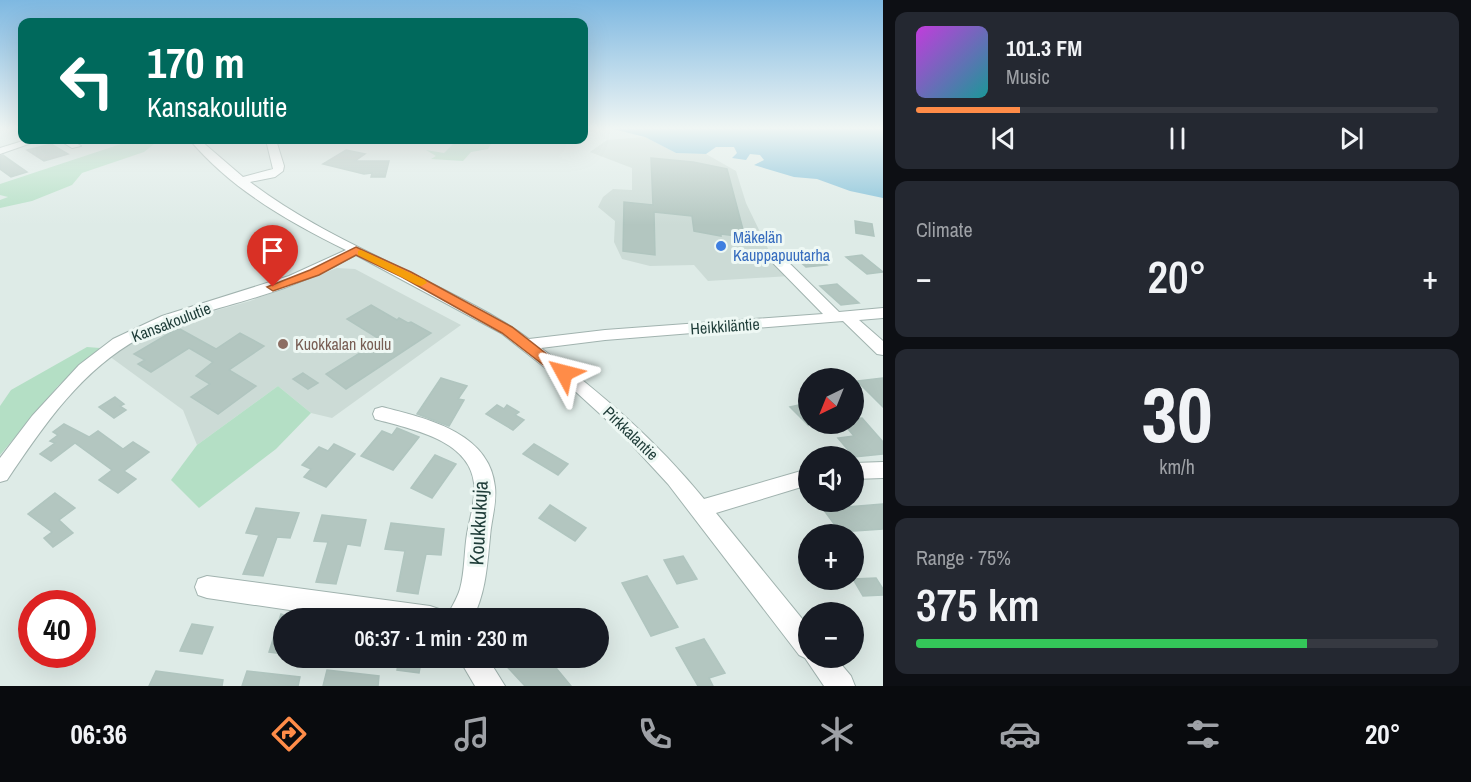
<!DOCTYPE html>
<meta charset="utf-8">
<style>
body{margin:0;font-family:"Archivo Narrow",sans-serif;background:#242831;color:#f1f3f6;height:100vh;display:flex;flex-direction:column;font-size:22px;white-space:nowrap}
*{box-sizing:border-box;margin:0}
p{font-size:20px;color:#9ea1a6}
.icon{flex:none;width:33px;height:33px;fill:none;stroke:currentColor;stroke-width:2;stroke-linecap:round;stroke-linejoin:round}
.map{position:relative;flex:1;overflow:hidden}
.drawer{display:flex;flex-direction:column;gap:12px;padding:12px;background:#0d0f14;width:588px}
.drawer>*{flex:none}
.hud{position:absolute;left:18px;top:18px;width:570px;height:126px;border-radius:12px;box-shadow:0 6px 24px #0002;background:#00695c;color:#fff;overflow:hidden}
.needle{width:39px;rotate:223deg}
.tools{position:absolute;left:798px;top:368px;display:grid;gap:12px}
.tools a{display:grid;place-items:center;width:66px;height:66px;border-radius:50%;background:#171b24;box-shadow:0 6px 24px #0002;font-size:30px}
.speed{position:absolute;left:18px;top:590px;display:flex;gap:12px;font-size:30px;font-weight:700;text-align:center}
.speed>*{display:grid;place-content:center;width:78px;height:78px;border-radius:50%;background:#171b24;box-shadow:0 6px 24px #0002;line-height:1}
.speed .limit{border:9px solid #d22;background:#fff;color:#111}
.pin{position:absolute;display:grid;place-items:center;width:51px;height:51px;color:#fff;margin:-62px -26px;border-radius:50% 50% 50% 0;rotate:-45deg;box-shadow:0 0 6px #0007}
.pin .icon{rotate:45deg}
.me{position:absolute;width:66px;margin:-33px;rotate:308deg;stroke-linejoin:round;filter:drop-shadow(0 0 4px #0008)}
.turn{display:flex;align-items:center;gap:21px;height:126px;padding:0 30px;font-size:27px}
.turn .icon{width:78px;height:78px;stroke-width:2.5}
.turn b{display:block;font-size:42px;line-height:51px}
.big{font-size:45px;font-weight:600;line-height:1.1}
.drawer .tile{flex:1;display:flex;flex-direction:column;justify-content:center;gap:9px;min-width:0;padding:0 21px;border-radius:12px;background:#242831}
.drawer .dial{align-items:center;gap:0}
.dial b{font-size:78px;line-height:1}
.song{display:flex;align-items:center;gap:18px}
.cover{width:72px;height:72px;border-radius:9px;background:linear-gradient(135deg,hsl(290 70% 55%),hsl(180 70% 35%))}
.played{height:6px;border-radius:3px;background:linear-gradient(90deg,#ff8c48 20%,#363941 20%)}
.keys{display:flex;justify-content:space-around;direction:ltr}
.heat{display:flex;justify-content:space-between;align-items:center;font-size:33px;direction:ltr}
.charge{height:9px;border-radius:4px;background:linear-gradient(90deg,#34c759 75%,#363941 0)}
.trip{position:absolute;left:273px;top:608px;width:336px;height:60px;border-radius:30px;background:#171b24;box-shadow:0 6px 24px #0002;font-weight:600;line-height:60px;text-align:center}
.tab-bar{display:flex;height:96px;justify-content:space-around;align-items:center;background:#090b0e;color:#9ea1a6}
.tab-bar .icon{width:42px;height:42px}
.tab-bar .active{color:#ff8c48}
.tab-bar b{font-size:27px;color:#f1f3f6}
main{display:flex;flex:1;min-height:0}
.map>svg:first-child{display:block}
.built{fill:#ccdbd6}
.green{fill:#b4dfc5}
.water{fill:#7fbed7}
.building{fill:#b3c6c0;stroke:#b0c5bf;stroke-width:1.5}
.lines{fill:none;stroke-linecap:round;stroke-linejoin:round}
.minor-casing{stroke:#a1b3af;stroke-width:2}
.minor{fill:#fff;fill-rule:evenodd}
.route{fill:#ff8c48;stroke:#a65b2f;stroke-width:1.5}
.slow{fill:#f59e0b}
.shop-dot{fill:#3f7fe0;stroke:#eef8f4;stroke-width:2}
.education-dot{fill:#8d6e63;stroke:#eef8f4;stroke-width:2}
.labels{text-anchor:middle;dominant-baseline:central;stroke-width:6;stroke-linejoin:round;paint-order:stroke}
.shop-label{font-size:16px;fill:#366cbe;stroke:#eef8f4;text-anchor:start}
.street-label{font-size:16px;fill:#1e3c38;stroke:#eef8f4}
.education-label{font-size:16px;fill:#785e54;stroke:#eef8f4;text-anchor:start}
.near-street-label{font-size:20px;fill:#1e3c38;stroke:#eef8f4}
</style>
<main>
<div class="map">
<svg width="883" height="686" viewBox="0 0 883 686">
<rect width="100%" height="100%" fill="#deebe7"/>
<!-- built -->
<g class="built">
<polygon points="645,137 676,153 706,154 736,171 746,203 773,259 790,276 708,281 694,265 650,266 622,259 614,242 615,221 598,207 603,197 613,189 632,190 632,168 590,152 607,140"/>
<polygon points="337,268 355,269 461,325 332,418 311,413 278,386 197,445 183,410 109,356 154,332 185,319 250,301"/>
</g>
<!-- green -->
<g class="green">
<polygon points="133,140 159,140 144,152 82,173 72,185 32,201 0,208 0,200 8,197 0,195 0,184"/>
<polygon points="457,140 493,140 488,149 471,152 463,161 431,159 436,156 426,150 444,153"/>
<polygon points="87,347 100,348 58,386 0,455 0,406 11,390"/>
<polygon points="278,386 311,413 276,449 199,508 171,480 197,445"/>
</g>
<!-- water -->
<polygon class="water" points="613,129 883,129 883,198 850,191 817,179 794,177 754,165 764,160 760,155 750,154 746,160 732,158 737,153 734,147 716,147 706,154 676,153 645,137"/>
<!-- building -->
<g class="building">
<polygon points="51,144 68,154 44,161 27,150"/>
<polygon points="346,150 365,154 355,161 389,161 385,177 371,177 372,173 364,174 323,164"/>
<polygon points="3,155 27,172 11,177 0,169 0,156"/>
<polygon points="651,158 693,162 727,169 745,237 721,234 721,236 694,231 692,216 654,212 655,255 623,251 624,202 653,205"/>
<polygon points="855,221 872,224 874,236 856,233"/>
<polygon points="862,255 883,272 867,274 846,257"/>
<polygon points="817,256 827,265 806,267 796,258"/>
<polygon points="837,284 859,303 841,305 820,286"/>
<polygon points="371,305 397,320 399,318 408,323 411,322 431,333 346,389 326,374 381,340 347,319"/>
<polygon points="178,328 216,349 240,333 264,346 229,370 256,386 218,414 191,397 210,384 196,376 213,362 189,348 151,372 138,364 145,360 134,354"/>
<polygon points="303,373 318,383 308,389 293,379"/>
<polygon points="441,378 467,386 458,399 464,400 449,426 417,414"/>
<polygon points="883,378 883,407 857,381"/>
<polygon points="115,397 124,404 120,406 126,410 114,418 99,407"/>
<polygon points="808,403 808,425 790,407"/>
<polygon points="497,405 504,409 507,405 519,412 515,415 524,420 513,430 486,414"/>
<polygon points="862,418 883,442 883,454 854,457 838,438 854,436 843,423 854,423 854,419"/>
<polygon points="64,424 89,437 98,431 123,449 133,442 149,452 124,471 136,479 118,493 99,480 112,470 75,443 51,461 40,454 55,443 50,441 58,435 53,432"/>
<polygon points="397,428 419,437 393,470 361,456 382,431 392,435"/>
<polygon points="334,444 355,454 326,487 304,477 311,469 302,465 319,447 328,451"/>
<polygon points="534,444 568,464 558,475 523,454"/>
<polygon points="435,455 456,464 432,498 411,488"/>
<polygon points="55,493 75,508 59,520 73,533 53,547 44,538 52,532 28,514"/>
<polygon points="883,504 883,529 840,532 823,509"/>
<polygon points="550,505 586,528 575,541 539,518"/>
<polygon points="256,508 299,513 290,538 277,537 263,576 243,574 259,535 246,533"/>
<polygon points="322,515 366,520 360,546 347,544 336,584 316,582 328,542 314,541"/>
<polygon points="391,523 444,529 441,555 426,554 418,594 397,591 405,551 385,549"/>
<polygon points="683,556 697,579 677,584 664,560"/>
<polygon points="647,576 678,627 651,636 622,583"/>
<polygon points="876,578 883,589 883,595 863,596 853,579"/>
<polygon points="281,614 284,615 284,654 269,652"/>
<polygon points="192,624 213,627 202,654 180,651"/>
<polygon points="704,639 725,673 709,678 713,686 698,686 676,648"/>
<polygon points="399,657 422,657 419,673 397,670"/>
<polygon points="498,657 525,657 531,665 541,657 547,657 571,686 525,686"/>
<polygon points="327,670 379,676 378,686 323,686"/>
<polygon points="156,671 223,680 222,686 149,686"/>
<polygon points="247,671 300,677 298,686 242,686"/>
</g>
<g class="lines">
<!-- minor casing -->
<g class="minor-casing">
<g id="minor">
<polygon points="26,140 40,140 0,154 0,148"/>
<polygon points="59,140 71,140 81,146 72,148"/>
<path d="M 190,140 L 200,140 L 243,177 L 273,169 L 266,140 L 276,140 L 284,166 L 283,171 L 275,177 L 250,182 C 314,231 391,261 462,299 C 485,311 508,323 529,339 L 605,330 L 823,314 L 769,259 L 767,256 L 774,252 L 779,253 L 839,312 L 883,308 L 883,318 L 859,320 L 883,341 L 883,355 L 877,354 L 843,321 L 605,340 L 541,348 C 601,393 656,440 704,499 L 808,469 L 808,485 L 716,513 L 808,626 L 808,657 L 835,657 L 851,676 L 855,686 L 824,686 L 805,658 L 799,655 L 668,484 L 621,433 L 576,392 L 501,333 L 356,255 C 326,272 294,286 260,296 C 220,309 177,317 140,338 C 82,369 43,426 7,480 L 0,482 L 0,458 L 32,416 L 79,365 L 113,339 L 162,316 L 289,276 L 346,250 C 289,222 231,189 190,140 Z"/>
<path d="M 382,407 C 425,418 490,432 495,487 C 497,504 491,520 490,537 C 487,566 486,591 473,618 L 446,618 C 451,608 457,599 460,589 C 465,571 464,552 467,534 C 470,517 476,500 474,483 C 469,439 410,429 375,419 L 373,414 L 375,409 Z"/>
<polygon points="883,462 883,478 854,479 854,463"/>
<polygon points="207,576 430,606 439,609 443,618 344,618 207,598 198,595 195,587 198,579"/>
<polygon points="458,657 487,657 505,686 475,686"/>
</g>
</g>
<!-- minor -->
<use href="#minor" class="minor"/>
</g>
<!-- sky -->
<linearGradient id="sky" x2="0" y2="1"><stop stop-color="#7eb8e1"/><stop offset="0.57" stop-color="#f0f6f4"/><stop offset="1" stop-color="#f0f6f4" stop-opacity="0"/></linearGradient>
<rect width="883" height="225" fill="url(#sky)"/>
<!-- route -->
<polygon class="route" points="356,247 411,272 512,327 571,373 564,378 559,377 502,333 402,277 356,255 319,275 273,291 267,287 310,270"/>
<!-- slow -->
<polygon class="slow" points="361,250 425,280 427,283 421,286 417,285 358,255 358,251"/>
<!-- markers -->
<circle class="shop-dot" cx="721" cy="246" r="6"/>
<circle class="education-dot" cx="283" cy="344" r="6"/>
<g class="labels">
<!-- shop labels -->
<g class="shop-label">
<text x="733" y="237">Mäkelän<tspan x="733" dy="18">Kauppapuutarha</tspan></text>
</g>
<!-- street labels -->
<g class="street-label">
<text transform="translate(171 322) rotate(-21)">Kansakoulutie</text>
<text transform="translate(725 326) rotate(-4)">Heikkiläntie</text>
<text transform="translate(631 433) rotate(44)">Pirkkalantie</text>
</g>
<!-- education labels -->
<g class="education-label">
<text x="295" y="344">Kuokkalan koulu</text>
</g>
<!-- near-street labels -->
<g class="near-street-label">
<text transform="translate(478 523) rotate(-87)">Koukkukuja</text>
</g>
</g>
</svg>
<div class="tools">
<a><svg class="needle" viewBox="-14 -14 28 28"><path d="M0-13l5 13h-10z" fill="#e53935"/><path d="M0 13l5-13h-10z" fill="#9ea1a6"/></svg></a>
<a><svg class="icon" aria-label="sound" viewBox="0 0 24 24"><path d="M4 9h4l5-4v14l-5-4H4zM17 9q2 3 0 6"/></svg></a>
<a>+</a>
<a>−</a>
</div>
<div class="speed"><div class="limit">40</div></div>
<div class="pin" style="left:273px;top:287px;background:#d93025"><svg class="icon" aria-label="arrive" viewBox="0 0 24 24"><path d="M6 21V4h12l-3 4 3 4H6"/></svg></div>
<svg class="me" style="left:564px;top:373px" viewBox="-20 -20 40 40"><path d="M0-17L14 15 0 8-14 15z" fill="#ff8c48" stroke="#fff" stroke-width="4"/></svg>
<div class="trip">06:37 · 1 min · 230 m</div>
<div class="hud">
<div class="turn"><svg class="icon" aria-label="left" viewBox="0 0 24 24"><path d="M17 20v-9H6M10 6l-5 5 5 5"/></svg><div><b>170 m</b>Kansakoulutie</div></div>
</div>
</div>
<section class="drawer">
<div class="tile">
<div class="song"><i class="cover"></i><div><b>101.3 FM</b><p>Music</p></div></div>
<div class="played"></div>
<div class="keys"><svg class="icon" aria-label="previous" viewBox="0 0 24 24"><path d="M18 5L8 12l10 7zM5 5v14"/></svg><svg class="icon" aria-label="pause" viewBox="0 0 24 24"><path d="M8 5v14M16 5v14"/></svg><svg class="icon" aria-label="next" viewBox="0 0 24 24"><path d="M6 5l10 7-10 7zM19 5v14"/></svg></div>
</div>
<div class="tile"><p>Climate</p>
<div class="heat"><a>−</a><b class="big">20°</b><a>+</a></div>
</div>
<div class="tile dial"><b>30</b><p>km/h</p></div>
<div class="tile"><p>Range · 75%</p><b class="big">375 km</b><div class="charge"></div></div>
</section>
</main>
<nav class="tab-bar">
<b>06:36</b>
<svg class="icon active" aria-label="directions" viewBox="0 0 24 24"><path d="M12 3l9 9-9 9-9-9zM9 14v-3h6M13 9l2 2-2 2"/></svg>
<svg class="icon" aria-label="music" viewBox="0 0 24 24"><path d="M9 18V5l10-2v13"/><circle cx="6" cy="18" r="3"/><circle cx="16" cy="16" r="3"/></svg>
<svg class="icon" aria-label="phone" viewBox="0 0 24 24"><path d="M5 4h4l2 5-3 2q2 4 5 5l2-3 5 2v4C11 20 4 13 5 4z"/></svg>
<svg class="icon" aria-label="climate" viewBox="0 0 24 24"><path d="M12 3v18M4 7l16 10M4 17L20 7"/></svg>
<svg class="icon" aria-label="car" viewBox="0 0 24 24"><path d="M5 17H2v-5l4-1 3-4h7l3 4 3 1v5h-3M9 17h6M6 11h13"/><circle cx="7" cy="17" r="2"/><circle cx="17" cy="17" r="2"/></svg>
<svg class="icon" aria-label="filters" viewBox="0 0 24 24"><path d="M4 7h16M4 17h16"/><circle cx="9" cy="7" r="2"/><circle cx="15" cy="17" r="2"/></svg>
<b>20°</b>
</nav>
